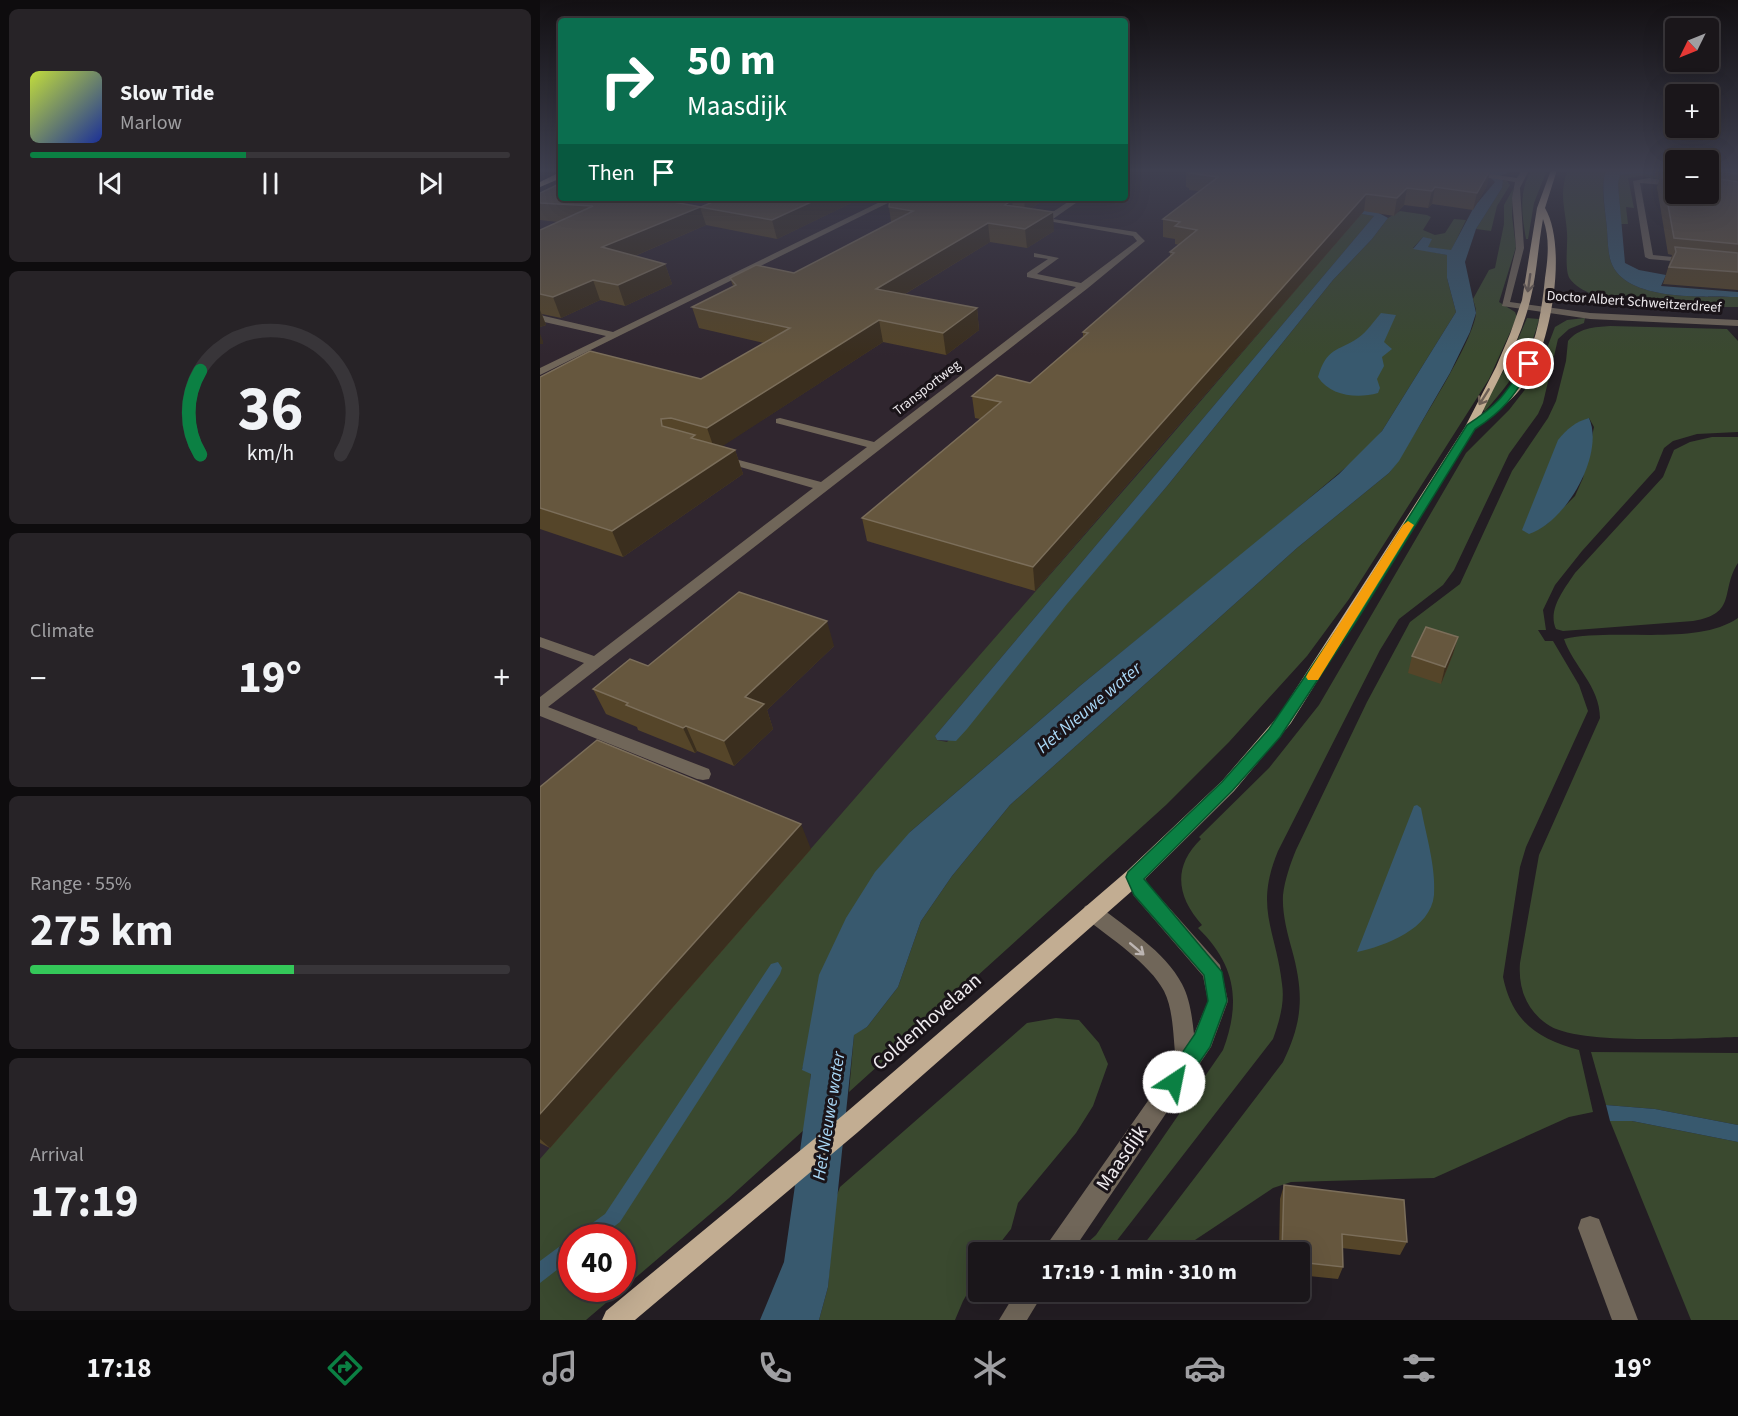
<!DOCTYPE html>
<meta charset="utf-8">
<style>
body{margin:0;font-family:"Source Sans 3",sans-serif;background:#272327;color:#f1f3f6;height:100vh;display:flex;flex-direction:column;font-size:22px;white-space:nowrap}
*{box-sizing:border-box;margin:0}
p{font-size:20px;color:#9f9fa2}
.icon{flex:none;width:33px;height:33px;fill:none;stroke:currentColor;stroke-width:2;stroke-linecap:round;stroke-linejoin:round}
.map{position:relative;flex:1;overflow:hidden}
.side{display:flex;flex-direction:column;gap:9px;padding:9px;background:#0e0c0e;width:540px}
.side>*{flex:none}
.guide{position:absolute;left:18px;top:18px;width:570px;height:183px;border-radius:6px;box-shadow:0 6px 24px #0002,0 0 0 2px #383539;background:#0b6e4f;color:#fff;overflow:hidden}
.needle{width:39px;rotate:227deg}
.buttons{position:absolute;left:1125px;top:18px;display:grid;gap:12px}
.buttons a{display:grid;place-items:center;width:54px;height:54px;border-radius:6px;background:#1a161a;box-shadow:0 6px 24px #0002,0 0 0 2px #383539;font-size:30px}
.speed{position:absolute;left:18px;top:1224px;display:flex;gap:12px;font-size:30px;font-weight:700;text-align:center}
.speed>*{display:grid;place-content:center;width:78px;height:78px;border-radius:50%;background:#1a161a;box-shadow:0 6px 24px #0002,0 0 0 2px #383539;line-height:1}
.speed .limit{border:9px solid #d22;background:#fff;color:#111}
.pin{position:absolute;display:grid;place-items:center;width:51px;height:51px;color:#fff;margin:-26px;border:3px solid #fff;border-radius:50%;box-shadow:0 2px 6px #0007}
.me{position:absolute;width:66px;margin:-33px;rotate:34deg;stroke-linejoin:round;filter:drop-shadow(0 0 4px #0008)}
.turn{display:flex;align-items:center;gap:21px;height:126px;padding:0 30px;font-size:27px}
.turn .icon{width:78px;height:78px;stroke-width:2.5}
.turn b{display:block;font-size:42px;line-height:51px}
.then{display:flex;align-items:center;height:57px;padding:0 30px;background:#0003;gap:12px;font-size:22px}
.big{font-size:45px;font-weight:700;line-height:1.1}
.side .card{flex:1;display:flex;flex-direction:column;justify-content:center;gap:9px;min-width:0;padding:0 21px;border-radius:9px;background:#272327}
.side .dial{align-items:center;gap:0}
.dial svg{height:156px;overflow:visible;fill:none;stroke:#383539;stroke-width:7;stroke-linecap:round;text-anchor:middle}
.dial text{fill:#f1f3f6;stroke:none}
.song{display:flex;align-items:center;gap:18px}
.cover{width:72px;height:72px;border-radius:9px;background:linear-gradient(135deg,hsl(70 70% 55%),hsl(230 70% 35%))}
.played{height:6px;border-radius:3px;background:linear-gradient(90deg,#0b8043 45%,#383539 45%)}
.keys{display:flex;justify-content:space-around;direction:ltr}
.heat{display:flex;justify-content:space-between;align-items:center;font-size:33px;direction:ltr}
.charge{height:9px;border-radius:4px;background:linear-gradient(90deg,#34c759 55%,#383539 0)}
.trip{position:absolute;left:428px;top:1242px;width:342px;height:60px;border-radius:6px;background:#1a161a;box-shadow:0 6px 24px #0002,0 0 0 2px #383539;font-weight:700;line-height:60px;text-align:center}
.tabs{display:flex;height:96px;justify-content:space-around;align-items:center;background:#0a090a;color:#9f9fa2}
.tabs .icon{width:42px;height:42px}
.tabs .on{color:#0b8043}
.tabs b{font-size:27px;color:#f1f3f6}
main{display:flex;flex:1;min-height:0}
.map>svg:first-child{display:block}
.built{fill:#30262f}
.green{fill:#3a492f;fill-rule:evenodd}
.water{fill:#38596e}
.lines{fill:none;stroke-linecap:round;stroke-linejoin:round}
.minor{fill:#706659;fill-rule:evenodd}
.major{fill:#c2ad92;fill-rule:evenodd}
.highway{fill:#e2c9a9;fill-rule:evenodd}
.wall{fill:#554529}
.shaded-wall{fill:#3a2e1e}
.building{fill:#66573e;stroke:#7b6e5a;stroke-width:1.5}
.oneway{stroke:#6e6056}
.oneway2{stroke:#bcb5b2}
.route{fill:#0b8043;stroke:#07532c;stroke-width:1.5}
.slow{fill:#f59e0b}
.labels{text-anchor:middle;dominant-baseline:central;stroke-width:6;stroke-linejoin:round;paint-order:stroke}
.far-street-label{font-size:14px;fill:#eeeaee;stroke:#1a1419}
.water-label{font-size:18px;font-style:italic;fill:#a9d7f6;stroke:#1a1419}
.near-street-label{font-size:20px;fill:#eeeaee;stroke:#1a1419}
</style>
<main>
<section class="side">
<div class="card">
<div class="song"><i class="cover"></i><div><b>Slow Tide</b><p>Marlow</p></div></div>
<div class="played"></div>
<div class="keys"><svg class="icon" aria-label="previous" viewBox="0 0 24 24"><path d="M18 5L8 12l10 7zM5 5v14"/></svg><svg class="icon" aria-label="pause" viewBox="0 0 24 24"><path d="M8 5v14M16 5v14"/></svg><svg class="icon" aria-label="next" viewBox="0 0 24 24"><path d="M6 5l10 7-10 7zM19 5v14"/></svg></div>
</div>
<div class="card dial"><svg viewBox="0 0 100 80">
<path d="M14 69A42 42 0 1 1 86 69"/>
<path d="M14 69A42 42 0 0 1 14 26" stroke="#0b8043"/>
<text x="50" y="56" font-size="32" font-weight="700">36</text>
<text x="50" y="72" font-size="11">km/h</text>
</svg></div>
<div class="card"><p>Climate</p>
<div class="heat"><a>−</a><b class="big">19°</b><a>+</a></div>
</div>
<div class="card"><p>Range · 55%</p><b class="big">275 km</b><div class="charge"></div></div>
<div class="card"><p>Arrival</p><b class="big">17:19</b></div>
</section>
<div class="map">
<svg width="1198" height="1320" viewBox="0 0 1198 1320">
<rect width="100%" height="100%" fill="#231d23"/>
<!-- built -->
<polygon class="built" points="585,170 807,170 838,214 0,1260 0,204 21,198 585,198"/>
<!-- green -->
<g class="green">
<path d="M 992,170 L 1007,170 L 994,203 L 988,239 L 986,239 C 982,216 978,190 992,170 Z"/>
<path d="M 1028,170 L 1067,170 C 1059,182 1065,207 1066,220 C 1068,233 1067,250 1071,262 C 1085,302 1164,296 1198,297 L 1198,307 C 1160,307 1053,311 1030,279 C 1024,271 1028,244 1027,233 C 1026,211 1018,193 1028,170 Z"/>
<polygon points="1099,173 1135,179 1135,182 1100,176 1088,178 1094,208 1086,207 1088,224 1081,224 1078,184 1080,175"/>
<polygon points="961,180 967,181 970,185 957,206 951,231 936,229 962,188 963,181"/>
<path d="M 973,189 L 972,216 L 976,247 L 959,302 L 975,312 L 977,317 L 949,379 L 809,599 L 767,656 L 689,742 L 626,805 L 309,1092 L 314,1034 L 327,1027 L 358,987 L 381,921 L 412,876 L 470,805 L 757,548 L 849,473 L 858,461 C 874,434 936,338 936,312 C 936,308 934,303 933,299 L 949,270 L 955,268 L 964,224 L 964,205 Z"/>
<path d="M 781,207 L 834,216 L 395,736 L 397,740 L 407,742 L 628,485 L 793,280 L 832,239 L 848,218 L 860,211 L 887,215 L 891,217 L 883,230 L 895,235 L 905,233 L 914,219 L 926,220 L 911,251 L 888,247 L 883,237 L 873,248 L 907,255 L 907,278 L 916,312 L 842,431 L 824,452 L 727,534 L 541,685 L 370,832 L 262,1069 L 271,1073 L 265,1129 L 189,1198 L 46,1320 L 0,1320 L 0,1159 L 611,459 L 819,216 ZM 32,1238 L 82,1238 L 82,1288 L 32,1288 Z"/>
<path d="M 987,318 L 999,319 C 991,355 969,384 945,411 L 941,409 L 967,365 Z"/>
<path d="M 1045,318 L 1044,323 L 1029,329 L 1018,339 L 1003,403 L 998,414 L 969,454 L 914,570 L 903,585 L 859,619 L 840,650 L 738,851 C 714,909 736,929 742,984 C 745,1003 739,1022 733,1039 L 568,1252 L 537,1252 L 556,1235 L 683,1050 C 701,1002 696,965 658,928 L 662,925 C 637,897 632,867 661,839 L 659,837 L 729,768 L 779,705 L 926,453 L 969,410 L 997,374 L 1015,327 L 1027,320 Z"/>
<path d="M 1070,326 L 1187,329 L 1198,341 L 1198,432 L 1157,434 L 1133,441 L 1124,448 L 1115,470 L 1042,551 L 1015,585 L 1003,610 L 1006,630 L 998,630 L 1005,641 L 1013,641 L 1039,685 L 1048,711 L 986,847 L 980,867 L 963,977 C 972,1021 997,1039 1039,1050 L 1053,1112 L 1029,1117 L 894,1178 L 751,1182 L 733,1188 L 637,1252 L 598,1252 L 743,1062 C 763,1021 764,994 752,950 C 747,932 742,913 743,895 C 745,879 750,865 756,850 L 827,702 L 870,622 L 920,584 L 972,471 L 1008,418 L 1016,401 L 1026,361 L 1028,341 C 1039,328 1054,327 1070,326 ZM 1049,418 L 1054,427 L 1043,478 L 1035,496 L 1006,525 Z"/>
<path d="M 1172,437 L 1198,437 L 1198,563 C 1180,590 1198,614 1153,621 L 1023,631 L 1016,629 C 1007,610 1025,588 1035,573 L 1123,477 L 1134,450 L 1150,442 Z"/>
<path d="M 1198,618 L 1198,1037 C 1157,1038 1041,1045 1010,1026 C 987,1012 978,989 980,963 L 999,855 L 1060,718 C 1060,686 1033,666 1024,639 C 1075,627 1156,647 1198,618 Z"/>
<polygon points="516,1018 539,1020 559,1043 568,1064 553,1106 536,1133 478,1203 471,1229 453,1252 438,1252 438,1275 423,1301 415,1320 279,1320 288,1287 295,1200 300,1187 487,1023"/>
<polygon points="1051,1052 1198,1053 1198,1125 1115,1109 1066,1105"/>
<polygon points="1070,1121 1092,1121 1198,1142 1198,1320 1151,1320"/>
</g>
<!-- water -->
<g class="water">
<polygon points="943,170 974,170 960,176 963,181 962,188 936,229 925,262 936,313 930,332 910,373 859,461 849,473 757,548 470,805 412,876 381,921 358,987 327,1027 314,1035 288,1287 279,1320 220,1320 244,1262 271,1074 262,1070 279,975 306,918 335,872 370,832 541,685 799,474 842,431 916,312 907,278 907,255 873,249 883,237 892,239 888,247 911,250 934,207 955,182"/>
<path d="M 1067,170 L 1107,170 L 1135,175 L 1135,179 L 1099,173 L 1080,175 L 1078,184 L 1085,263 L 1099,270 L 1126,275 L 1121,286 L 1198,292 L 1198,297 C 1164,296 1085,302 1071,262 C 1067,250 1068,233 1066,220 C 1065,208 1060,180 1067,170 Z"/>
<polygon points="781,207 837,212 848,218 832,239 793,280 628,485 527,604 427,729 416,741 397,740 395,736 834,216"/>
<path d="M 841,313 L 856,315 L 844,342 L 852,349 L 842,357 L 844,366 L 837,379 L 840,388 L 838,393 C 817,399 790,396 778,377 C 787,347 797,352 818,338 C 827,332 834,321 841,313 Z"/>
<path d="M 1049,418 C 1065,454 1026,522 989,534 L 982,530 L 1018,440 C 1027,429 1035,422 1049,418 Z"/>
<path d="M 877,805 L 881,808 C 886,835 896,867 894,895 C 891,929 845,946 817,952 L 874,806 Z"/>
<polygon points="238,962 242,968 240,974 80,1222 60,1237 33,1237 65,1214 231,964"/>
<polygon points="1066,1105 1115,1109 1198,1125 1198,1142 1092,1121 1070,1121"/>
<polygon points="31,1238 31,1259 0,1283 0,1261"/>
</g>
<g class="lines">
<!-- minor -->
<g class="minor">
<polygon points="900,170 920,170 977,178 982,170 989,170 980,188 984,248 970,302 1050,313 1198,320 1198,326 1050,319 962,306 976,248 972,198 975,182"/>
<polygon points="1109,178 1136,182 1136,186 1100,183 1113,255 1152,259 1156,261 1155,263 1109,259 1105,257 1093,181"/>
<polygon points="348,198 358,198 0,375 0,368 66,336 0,321 0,315 73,332"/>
<polygon points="534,198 543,198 513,219 596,232 605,241 548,288 8,707 169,769 171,774 169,779 163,780 157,779 0,716 0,697 44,663 0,647 0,637 54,656 273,488 176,460 176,456 184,456 281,482 327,447 236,423 236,419 240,418 334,442 536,287 487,277 487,273 508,259 494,257 494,253 519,258 497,274 541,283 597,241 593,236 491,218 495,216 505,217"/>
<path d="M 594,869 L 601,871 L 608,884 L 680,965 L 688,1001 L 671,1047 L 532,1252 L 505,1252 L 508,1243 L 636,1061 C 633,1039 634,1011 624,991 C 610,964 569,937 545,918 L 542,912 L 545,906 L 552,904 L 559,906 C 586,928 625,951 642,984 C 650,999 652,1017 654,1034 L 668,1001 L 663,976 L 594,896 L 585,877 L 587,871 Z"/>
<polygon points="1050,1216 1059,1219 1098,1320 1072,1320 1038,1228 1041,1219"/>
<polygon points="476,1292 504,1292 487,1320 459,1320"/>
</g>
<!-- major -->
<path class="major" d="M 1011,170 L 1017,170 L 1005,208 C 1028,247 1011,345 986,382 C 972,401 954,415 935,429 L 751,723 L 694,791 L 601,883 L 318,1132 L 95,1320 L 62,1320 L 66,1311 L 302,1116 L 587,871 L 682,781 L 739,715 L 925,427 L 956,367 L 970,334 L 982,300 L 997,208 ZM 1003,219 C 1010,238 1008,258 1005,278 C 1000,332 988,382 941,415 C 959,377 980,342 990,301 C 997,274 998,246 1003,219 Z"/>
<!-- highway -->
<polygon class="highway" points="18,173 21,173 21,178 0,187 0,182"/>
</g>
<!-- wall -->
<g class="wall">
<polygon points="1114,170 1136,170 1136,194 1168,170 1198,170 1198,290 1123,284 1132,255 1128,254 1117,187 1120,177 1115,177"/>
<polygon points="646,171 947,186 933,210 892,204 888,208 864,205 854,216 824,211 495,591 327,541 322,518 440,419 435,418 432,396 490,383 543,338 543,332 630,257 630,252 639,245 635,244 635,239 623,237 623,219 660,191 649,190 649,188 646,187"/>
<polygon points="0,193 161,207 311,203 237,239 166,225 95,256 125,264 132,284 85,306 60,300 21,318 2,314 6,325 0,327 0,230 18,222 0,220"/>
<polygon points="425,198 507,198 490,209 514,231 487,248 450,242 365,294 437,308 439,330 406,355 343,342 182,446 195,450 203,474 83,557 0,529 0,377 161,379 224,343 159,328 152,307 193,286 190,278 254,273 351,222 349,207"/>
<polygon points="918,637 913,654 901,684 868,673 872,656"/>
<polygon points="294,646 227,710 233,729 194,766 157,751 155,753 98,730 97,727 66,714 53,689 108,666"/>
<polygon points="0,787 271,849 10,1148 0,1143"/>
<polygon points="744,1185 867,1242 860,1255 802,1248 803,1267 798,1279 759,1275 759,1252 739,1252 740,1199"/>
</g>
<!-- shaded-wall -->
<g class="shaded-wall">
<polygon points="950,170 947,186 933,210 937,193"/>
<polygon points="895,187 892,204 888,208 892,191"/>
<polygon points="867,188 864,205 854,216 857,198"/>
<polygon points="826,194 824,211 495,591 493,567"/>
<polygon points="280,198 310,198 311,203 237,239 232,220"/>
<polygon points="484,198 507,198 485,212"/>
<polygon points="472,200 474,219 465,205"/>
<polygon points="160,207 166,225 69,267 62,247"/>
<polygon points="513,212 514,231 487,248 485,229"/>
<polygon points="448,223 450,242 340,309 336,289"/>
<polygon points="125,264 132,284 85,306 78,285"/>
<polygon points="53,280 60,300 21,318 13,297"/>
<polygon points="437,308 439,330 406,355 403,333"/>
<polygon points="0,310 6,325 0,327"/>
<polygon points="339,320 343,342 175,451 167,428"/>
<polygon points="0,334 3,341 3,344 0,344"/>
<polygon points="195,450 203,474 83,557 72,531"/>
<polygon points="287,621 294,646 227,710 233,729 194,766 184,741 205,697"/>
<polygon points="918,637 913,654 901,684 905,667"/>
<polygon points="146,726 157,751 155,753 143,728"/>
<polygon points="261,824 271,849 10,1148 0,1139 0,1114"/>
</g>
<!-- building -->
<g class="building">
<polygon points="647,170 950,170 937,193 895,187 892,191 867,188 857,198 826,194 493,567 322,518 461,402 432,396 457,375 490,383 548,333 543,332 634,253 630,252 657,230 635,226 640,222 623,219 678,177 650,173 652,172 646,171"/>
<polygon points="1168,170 1173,170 1171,172 1173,178 1198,182 1198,244 1134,238 1122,172 1136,173 1136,194 1168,194"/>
<polygon points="1176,170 1198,170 1198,174"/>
<polygon points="21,183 21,198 111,198 161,207 182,198 280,198 232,220 160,207 62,247 125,264 78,285 53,280 13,297 0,294 0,230 53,206 0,203 0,193"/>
<polygon points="350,198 457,198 472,200 465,205 513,212 485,229 448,223 336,289 437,308 403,333 339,320 167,428 131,418 121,419 122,426 155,435 151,438 195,450 72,531 0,508 0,377 50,351 161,379 250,328 152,307 196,285 190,278 216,265 254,273 373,211 349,207"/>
<polygon points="1135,247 1198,253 1198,272 1129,267 1136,252"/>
<polygon points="199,592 287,621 205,697 224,704 184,741 146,726 143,728 86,705 88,703 53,689 90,659 108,666"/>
<polygon points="886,627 918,637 905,667 872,656"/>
<polygon points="57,740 261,824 0,1114 0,787"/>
<polygon points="744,1185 864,1200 867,1242 802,1234 803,1267 759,1262 759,1252 742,1252"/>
</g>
<!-- one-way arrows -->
<defs><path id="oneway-shaft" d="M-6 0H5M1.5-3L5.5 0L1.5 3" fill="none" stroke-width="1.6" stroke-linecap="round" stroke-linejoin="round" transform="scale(1.5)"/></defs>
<g class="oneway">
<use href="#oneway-shaft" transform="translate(989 283) rotate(98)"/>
<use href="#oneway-shaft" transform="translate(944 397) rotate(122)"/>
</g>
<use class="oneway2" href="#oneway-shaft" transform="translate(597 949) rotate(40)"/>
<!-- sky -->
<linearGradient id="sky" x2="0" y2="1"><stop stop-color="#131013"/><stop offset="0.48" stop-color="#3f4050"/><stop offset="1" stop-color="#3f4050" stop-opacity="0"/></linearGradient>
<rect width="1198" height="355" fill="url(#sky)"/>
<!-- route -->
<path class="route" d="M 986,362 L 994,364 C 974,395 966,409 935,429 L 817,620 L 740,737 L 693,790 L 604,879 L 682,972 L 687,1001 L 670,1047 L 641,1089 L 634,1092 L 627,1089 L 624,1082 L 627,1075 L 655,1034 L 668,1001 L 664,975 L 594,895 L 586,877 L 588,872 L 682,782 L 729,729 L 805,618 L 927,425 C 960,404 965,394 986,362 Z"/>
<!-- slow -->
<polygon class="slow" points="868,521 874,525 778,680 768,680 766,677 768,673 863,525"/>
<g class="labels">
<!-- far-street labels -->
<g class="far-street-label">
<text transform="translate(1094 302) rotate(4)">Doctor Albert Schweitzerdreef</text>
<text transform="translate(387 388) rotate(-38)">Transportweg</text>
</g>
<!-- water labels -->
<g class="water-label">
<text transform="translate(549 708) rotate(-40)">Het Nieuwe water</text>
<text transform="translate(289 1116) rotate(-81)">Het Nieuwe water</text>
</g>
<!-- near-street labels -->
<g class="near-street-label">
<text transform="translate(387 1022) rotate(-41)">Coldenhovelaan</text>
<text transform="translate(582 1158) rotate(-56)">Maasdijk</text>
</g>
</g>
</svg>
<div class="buttons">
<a><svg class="needle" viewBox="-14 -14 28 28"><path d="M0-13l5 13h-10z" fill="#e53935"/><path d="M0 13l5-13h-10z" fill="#9f9fa2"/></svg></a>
<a>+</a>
<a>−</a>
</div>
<div class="speed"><div class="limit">40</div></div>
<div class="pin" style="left:989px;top:364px;background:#d93025"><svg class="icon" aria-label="arrive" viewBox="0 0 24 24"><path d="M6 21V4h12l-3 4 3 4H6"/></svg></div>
<svg class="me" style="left:634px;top:1082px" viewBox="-20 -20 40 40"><circle r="19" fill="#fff"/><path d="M0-13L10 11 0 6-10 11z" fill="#0b8043"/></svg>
<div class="trip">17:19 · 1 min · 310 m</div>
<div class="guide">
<div class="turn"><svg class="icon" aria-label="right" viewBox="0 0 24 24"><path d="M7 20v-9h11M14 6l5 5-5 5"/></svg><div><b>50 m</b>Maasdijk</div></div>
<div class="then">Then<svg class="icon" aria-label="arrive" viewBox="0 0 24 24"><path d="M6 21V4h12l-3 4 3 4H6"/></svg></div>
</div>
</div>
</main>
<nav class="tabs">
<b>17:18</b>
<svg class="icon on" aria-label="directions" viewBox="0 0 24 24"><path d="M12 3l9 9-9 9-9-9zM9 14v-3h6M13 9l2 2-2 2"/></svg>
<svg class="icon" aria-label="music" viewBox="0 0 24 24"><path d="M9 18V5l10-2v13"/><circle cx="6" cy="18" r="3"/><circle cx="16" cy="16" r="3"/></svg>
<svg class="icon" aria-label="phone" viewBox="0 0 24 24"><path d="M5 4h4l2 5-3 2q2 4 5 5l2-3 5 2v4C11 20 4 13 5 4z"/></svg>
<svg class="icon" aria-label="climate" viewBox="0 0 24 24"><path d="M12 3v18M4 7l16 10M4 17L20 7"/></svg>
<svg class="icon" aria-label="car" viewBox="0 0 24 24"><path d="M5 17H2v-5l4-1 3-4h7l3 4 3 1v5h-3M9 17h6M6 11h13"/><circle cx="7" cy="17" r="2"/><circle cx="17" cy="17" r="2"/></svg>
<svg class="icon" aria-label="filters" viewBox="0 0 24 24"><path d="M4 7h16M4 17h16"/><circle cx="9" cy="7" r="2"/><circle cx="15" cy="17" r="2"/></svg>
<b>19°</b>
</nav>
